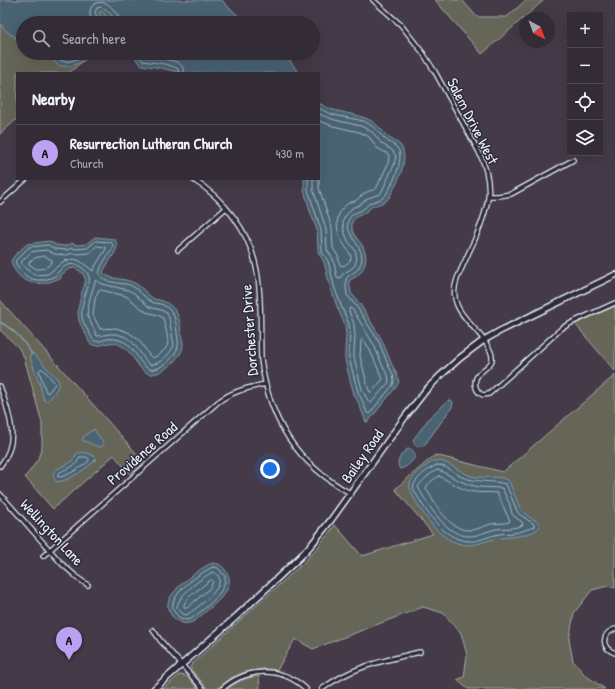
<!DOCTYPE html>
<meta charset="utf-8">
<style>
body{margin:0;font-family:"Patrick Hand",sans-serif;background:#3e3842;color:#f1f3f6}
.controls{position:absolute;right:12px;top:12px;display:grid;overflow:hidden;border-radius:0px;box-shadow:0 4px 16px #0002}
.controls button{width:36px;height:36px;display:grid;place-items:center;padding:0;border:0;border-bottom:1px solid #4e4851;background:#332c36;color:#f1f3f6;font:20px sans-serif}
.compass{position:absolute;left:519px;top:12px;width:36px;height:36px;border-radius:50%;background:#332c36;box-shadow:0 4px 16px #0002;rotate:139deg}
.you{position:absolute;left:270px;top:469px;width:14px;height:14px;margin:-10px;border:3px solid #fff;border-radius:50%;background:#1a73e8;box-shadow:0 0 0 6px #1a73e833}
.badge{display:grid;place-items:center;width:26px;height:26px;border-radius:50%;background:#bca0f2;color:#111;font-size:13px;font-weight:700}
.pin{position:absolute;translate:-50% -33px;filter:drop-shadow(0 1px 2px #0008)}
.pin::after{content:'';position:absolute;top:21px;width:14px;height:12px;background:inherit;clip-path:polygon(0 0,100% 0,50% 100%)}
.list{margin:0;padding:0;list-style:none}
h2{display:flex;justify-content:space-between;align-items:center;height:52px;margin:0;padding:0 16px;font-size:17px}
h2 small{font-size:13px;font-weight:400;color:#a9a7ad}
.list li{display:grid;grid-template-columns:26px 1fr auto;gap:12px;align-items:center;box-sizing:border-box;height:56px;padding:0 16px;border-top:1px solid #4e4851}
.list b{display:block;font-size:15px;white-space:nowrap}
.list p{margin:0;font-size:13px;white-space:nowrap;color:#a9a7ad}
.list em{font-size:13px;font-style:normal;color:#a9a7ad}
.icon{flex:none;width:22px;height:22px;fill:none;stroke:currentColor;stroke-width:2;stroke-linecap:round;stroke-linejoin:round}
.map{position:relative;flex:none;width:615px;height:689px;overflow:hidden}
.search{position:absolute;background:#332c36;box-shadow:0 4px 16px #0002;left:16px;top:16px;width:304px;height:44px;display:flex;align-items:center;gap:10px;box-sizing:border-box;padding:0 14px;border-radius:22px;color:#a9a7ad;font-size:15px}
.panel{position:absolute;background:#332c36;box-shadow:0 4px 16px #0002;left:16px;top:72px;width:304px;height:108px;border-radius:0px}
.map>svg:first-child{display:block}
</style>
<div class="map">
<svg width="615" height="689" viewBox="0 0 615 689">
<rect width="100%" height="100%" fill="#443a48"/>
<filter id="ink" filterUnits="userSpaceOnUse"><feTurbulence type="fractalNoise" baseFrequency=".025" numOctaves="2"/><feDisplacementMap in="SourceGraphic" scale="8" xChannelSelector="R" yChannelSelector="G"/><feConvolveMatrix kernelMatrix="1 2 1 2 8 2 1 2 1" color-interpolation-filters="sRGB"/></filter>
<g filter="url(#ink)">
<path fill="#656658" stroke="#a6aca8" d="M 0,0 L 152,0 L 126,23 L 23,23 L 23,53 L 92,53 L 69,73 L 17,73 L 17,119 L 0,134 Z
M 435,0 L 462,0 L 477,17 L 507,17 L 526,0 L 544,0 L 482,54 Z
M 0,300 L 145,463 L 131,475 L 114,455 L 53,509 L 25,477 L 32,468 L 38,459 L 42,447 L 42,423 L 24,357 L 18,347 L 0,330 Z
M 615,306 L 615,371 L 575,324 Z
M 615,375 L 615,588 L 608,586 L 592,590 L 574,613 L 569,640 L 573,661 L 585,675 L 605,689 L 468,689 L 457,680 L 464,677 L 467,655 L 461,633 L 443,613 L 423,607 L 313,649 L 295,639 L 277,670 L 263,669 L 245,672 L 231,678 L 217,689 L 208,689 L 193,672 L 190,667 L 193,663 L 301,565 L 318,547 L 335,525 L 362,556 L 433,534 L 395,489 L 435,455 L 503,472 Z
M 179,675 C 188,674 193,683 198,689 L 163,689 Z
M 259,676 L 260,689 L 227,689 C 236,682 247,677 259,676 Z"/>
<path fill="#4a6373" stroke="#899ca8" d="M 0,0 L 222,0 L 226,5 L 247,23 L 112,23 L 103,12 L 101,11 L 99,12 L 99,13 L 103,23 L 23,23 L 23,42 C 15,37 5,32 0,23 Z
M 46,53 L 95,53 C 87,60 67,71 57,64 C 53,61 50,56 46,53 Z
M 130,53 L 280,53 L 290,61 L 299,73 L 182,73 L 161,68 L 142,65 L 138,62 L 136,59 Z
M 319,103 C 333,113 350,112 365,118 C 377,123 379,127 386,135 C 390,140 397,141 401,146 C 410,158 396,189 387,200 C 383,204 379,203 374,206 C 370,207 368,211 364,213 C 358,217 357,215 352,222 C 352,224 352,226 352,228 C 353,235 358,239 362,245 C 368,255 367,267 357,276 C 354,278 351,279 349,281 L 351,293 L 360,304 L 382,340 L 392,365 L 396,372 L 399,382 L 396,387 L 368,422 L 366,422 L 359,404 L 354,394 L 350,380 L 345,359 L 345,351 L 346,335 L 345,325 L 338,309 L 331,290 L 324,262 L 319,254 L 318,250 L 317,230 L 310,211 L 304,190 L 304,179 L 319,179 Z
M 95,237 L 114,239 C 115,240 117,243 117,244 C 119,251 105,265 103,273 C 111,280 123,278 132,282 C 141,285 146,294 154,299 C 157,300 162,300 165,302 C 179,309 180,320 181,335 C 182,338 183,341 183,344 C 184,351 176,360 171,364 C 166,369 160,373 153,374 C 138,375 134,351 120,345 C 117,343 112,342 109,343 C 102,344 94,349 89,342 C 88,339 87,336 85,333 C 83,329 80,324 79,320 C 77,313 79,303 81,296 C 82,289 88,282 84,276 C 82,272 78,270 75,268 L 69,269 L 61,275 L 61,278 L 60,279 L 57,279 C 38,289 16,282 11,261 L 14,256 L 27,244 L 49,241 L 56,245 L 66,246 L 71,243 L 77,245 L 86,244 Z
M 32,354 L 34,354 L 59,381 C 59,388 52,397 46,402 L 44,400 L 40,385 L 30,357 L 30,355 Z
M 449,400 L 451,400 L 453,402 L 452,407 L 426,443 C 421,448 415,449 413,440 L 430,417 Z
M 94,429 L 95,431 L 104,444 L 101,447 C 95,447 90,442 84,441 L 83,440 L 83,437 Z
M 408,449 C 413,449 415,452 415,457 C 412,462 406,468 400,469 C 395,462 401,453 408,449 Z
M 77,453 C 84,452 92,453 96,459 C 90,467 66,482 57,482 C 45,469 66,467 72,461 C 75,459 75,456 77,453 Z
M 434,461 C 446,459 459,472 471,476 C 481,479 500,475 508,480 C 510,482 518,504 520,508 C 522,514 534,519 539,523 L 540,526 C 536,535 511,537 501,538 C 484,539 476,549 457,543 C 450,541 444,536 439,532 C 431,525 407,493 410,483 C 412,476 427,465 434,461 Z
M 212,563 C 218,563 222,565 225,570 C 237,584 221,599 210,608 C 205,612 200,617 194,621 C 183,629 166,616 168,603 C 171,589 200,568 212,563 Z"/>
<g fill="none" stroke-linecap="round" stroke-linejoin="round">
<path stroke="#a9b8c3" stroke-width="1" d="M 94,23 C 92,20 90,17 90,14 C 89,6 97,0 105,3 C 109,4 112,8 115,12 C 118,15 120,18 120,23
M 99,23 L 95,12 L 97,8 L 101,7 C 107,9 114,16 115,23
M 52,53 C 55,55 57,59 60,60 C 67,65 82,57 89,53
M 136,53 C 139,56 140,59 143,61 C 154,63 169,63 178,69 L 179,73
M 143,53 L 146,57 C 154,58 173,59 180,64 C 183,66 183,69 184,73
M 308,179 L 308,190 L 321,230 L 322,252 L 328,261 L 335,289 L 342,308 L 349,324 L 350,335 L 349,351 L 349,358 L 358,392 L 363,402 L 367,413 L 369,414 L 393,385 L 394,381 L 393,374 L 389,367 L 379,342 L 357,307 L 347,295 L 346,287 L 346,279 C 349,274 356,273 359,267 C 371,248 341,235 349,219 C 353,212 358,213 363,209 C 366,207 368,204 370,203 C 375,200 380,201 384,197 C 391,189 405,159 398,149 C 395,144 388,143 384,138 C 377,131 373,125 363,121 C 348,117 332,117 319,108
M 313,179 L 313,189 L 326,229 L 327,250 L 333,259 L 337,277 L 340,278 L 344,273 L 351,269 L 355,265 L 357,258 L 355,250 L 348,241 L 344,231 L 343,222 L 344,218 L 352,208 L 359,205 L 368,198 L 380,194 L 383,189 L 394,165 L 396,156 L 392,150 L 382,144 L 374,134 L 369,130 L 361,126 L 335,120 L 319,114
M 319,179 L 319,188 L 332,228 L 333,248 L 338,256 L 340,265 L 343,266 C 346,264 351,262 351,257 C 350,252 343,244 340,238 C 335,226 336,210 349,203 C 354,200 350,203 355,201 C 359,199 361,195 365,193 C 368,191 373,190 376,189 L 388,164 L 389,156 L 388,154 L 377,148 L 370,138 L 366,135 L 359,132 L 333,126 L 319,121
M 96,241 L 111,242 L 113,245 L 113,248 C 110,253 97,269 100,275 C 102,283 123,283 130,285 C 139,289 144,298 152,302 C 155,304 160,303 163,305 C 175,311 176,321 177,333 C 178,341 180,346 175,353 C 171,360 166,364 160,367 C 144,376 140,357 131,348 C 129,345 125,342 122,341 C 117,339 112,338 107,339 C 102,340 98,343 93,340 C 90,333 83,324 82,317 C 81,310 83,301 85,295 C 91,279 93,274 76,264 C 69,264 64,266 59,271 C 55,275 59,273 55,276 C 51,278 47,279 43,280 C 28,281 22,274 15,262 L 17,259 L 29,247 L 48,245 L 55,249 L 67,250 L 72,248 L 77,249 L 87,248 Z
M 97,246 L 105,247 L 106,249 L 97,263 L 93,271 L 92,270 L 80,261 L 74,259 L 64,261 L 48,274 L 35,275 L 26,269 L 21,263 L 22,261 L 31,252 L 36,251 L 47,250 L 54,254 L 66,255 L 73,253 L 77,254 L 89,253 Z
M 45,256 L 52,260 L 52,261 C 48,268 43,269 36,269 L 29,264 L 29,262 L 35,258 Z
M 96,280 L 102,284 L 111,286 L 128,290 L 134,293 L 149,307 L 161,310 L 167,313 L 169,318 L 174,345 C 170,354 161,364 150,365 C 138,354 135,336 115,334 C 109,333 102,336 97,336 L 87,315 L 90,298 Z
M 99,290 L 101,290 L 126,296 L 146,312 L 158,315 L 163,318 C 165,326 168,335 168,343 C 167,350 158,356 152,358 L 149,355 L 139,340 L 128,332 L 116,328 L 100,329 L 93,315 L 95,299 Z
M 350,308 L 353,310 L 374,345 L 384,369 L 388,375 L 389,382 L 371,403 L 369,402 L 362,390 L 354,357 L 354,351 L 355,336 L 354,324 L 349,311 Z
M 363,339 C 371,348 376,367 383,379 L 372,392 L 370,392 L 368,388 L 360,356 L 361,341 Z
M 41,369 L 43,369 L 55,383 L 54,385 L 48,393 L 46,392 L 39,371 Z
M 80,457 L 87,457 L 89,459 L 89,461 C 83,466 65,478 58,477 L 57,475 C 61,470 66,470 71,467 C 76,465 78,461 80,457 Z
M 437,465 C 446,465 454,473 462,477 C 477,483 491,480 506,484 L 517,511 L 519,514 L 534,524 L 534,527 C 528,529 520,532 514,533 C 508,534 501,533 495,535 C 486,537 478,542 468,541 C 443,540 423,508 413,488 C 414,479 429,468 437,465 Z
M 437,470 L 441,471 L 458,480 L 470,485 L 479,487 L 502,488 L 510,505 L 512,514 L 515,517 L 522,522 L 523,525 C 514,529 505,528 496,529 C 487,531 478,536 469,536 C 446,536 428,505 418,487 C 422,480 430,474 437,470 Z
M 439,476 C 451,482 461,490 474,492 C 482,493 490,492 497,493 L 504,508 L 507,515 L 510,520 L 509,522 C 504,524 497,523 491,524 C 484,526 477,530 469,530 C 450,531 434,503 426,488 C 428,483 434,479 439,476 Z
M 213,567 L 218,568 L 225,576 C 227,593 203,610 191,619 L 187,620 C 182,619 179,618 176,614 C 161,599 201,572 213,567 Z
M 213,572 C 235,581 197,608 188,614 L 186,615 L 183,614 L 177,608 C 177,596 202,577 213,572 Z
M 211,580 L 213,581 L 213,582 L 210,588 L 187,608 L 186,608 L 184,607 L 184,604 L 189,597 Z"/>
<path stroke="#899ca8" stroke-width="1.5" d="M 0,322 C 16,331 22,339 32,354"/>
<g stroke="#e8f1f8" stroke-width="6">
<path id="minor" d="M 373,0 L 401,25 L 423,53 L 435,72 L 479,152 C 495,186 489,206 475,239 C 469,252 463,265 457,279 C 445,312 478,324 490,350 C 497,365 485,366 478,375 C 473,381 475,392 483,395 L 489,394 L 562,328 L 573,322 L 615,303
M 192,179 C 225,199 250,232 257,271 C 262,298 260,330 261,359 C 269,420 296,463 350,493
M 489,196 L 498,196 L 511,194 L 573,160
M 0,202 L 26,179
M 178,250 L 226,208
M 0,386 C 9,414 21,440 0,466
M 0,494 L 62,564 L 79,579 L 88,585
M 43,556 L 218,402 C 232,391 248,388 265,384
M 615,629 C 601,634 601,648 615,653
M 153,630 L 160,640 L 203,689
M 222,689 C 247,667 281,666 306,689
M 322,689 C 353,666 383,661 420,652"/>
</g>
<g stroke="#e8f1f8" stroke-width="8">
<path id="secondary" d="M 154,689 L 237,616 L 300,557 L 312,544 L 331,520 L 405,417 L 426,390 L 440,376 L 460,358 L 484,340 L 500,331 L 615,275"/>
</g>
<use href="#minor" stroke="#2f2a3d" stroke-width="3.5"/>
<use href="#secondary" stroke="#2f2a3d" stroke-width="5"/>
</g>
</g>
<g text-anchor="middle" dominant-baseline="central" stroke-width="3" stroke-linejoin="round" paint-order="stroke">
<g font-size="15" fill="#e8f1f8" stroke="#2f2a3d">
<text transform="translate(473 121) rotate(63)">Salem Drive West</text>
<text transform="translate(249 330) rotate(-94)">Dorchester Drive</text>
<text transform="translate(142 453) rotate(-41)">Providence Road</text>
<text transform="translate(362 456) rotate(-55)">Bailey Road</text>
<text transform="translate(52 532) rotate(47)">Wellington Lane</text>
</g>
</g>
</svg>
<div class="controls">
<button>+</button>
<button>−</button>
<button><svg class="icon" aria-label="locate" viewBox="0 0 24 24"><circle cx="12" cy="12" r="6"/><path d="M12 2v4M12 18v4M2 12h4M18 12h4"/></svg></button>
<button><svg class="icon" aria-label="layers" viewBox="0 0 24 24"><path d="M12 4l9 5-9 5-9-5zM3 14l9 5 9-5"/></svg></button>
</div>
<svg class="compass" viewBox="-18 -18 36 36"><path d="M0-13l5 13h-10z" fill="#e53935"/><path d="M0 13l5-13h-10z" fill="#a9a7ad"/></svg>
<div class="you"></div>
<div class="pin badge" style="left:69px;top:660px">A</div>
<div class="search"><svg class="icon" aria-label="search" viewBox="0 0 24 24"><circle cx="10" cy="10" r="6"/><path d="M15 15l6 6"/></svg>Search here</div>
<section class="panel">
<h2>Nearby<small></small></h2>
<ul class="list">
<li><span class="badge">A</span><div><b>Resurrection Lutheran Church</b><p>Church</p></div><em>430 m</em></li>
</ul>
</section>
</div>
